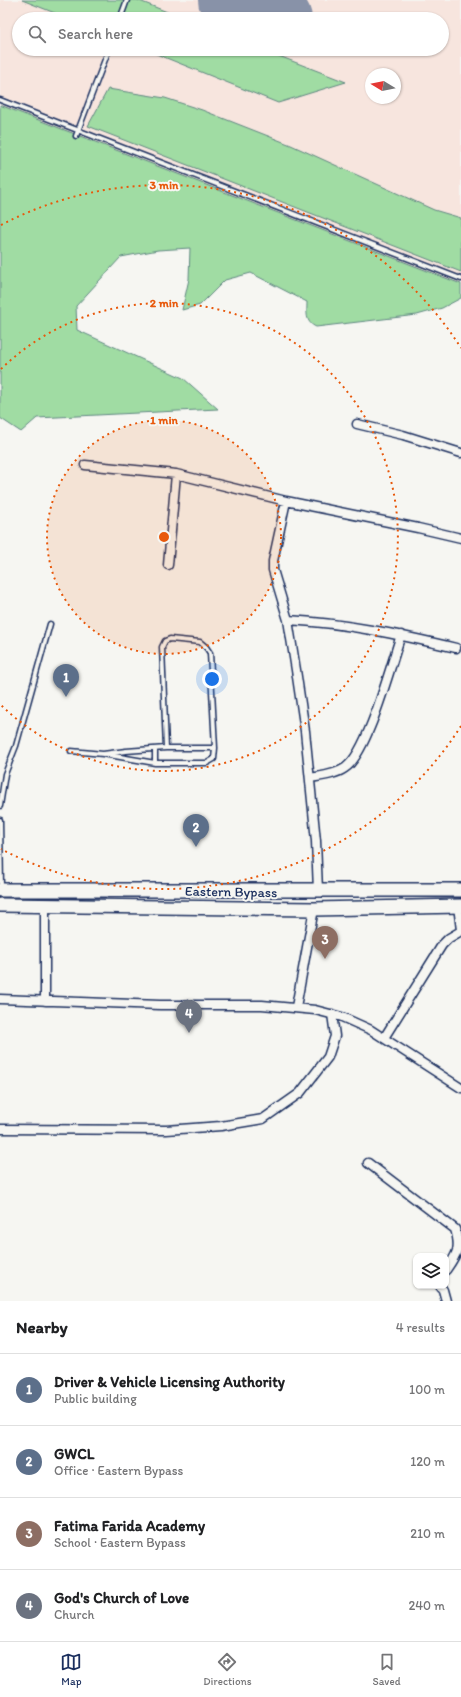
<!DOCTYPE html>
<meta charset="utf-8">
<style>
body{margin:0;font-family:Itim,sans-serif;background:#f2f2f2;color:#202124}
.controls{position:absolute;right:12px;bottom:12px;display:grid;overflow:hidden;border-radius:8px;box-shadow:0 1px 3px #0004}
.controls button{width:36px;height:36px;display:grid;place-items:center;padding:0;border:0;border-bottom:1px solid #e0e0e0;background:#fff;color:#202124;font:20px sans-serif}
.compass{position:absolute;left:365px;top:68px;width:36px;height:36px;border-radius:50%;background:#fff;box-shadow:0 1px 3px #0004;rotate:280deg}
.you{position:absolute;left:212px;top:679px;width:14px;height:14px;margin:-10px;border:3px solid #fff;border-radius:50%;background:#1a73e8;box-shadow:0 0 0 6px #1a73e833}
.badge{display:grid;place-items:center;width:26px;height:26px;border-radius:50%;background:#1b2f5e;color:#fff;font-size:13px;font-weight:700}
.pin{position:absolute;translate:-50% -33px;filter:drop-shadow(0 1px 2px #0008)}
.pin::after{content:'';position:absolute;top:21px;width:14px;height:12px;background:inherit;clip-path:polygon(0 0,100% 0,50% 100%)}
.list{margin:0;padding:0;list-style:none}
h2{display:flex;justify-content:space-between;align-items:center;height:52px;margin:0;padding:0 16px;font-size:17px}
h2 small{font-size:13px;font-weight:400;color:#757577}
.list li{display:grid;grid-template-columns:26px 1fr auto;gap:12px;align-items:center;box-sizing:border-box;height:72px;padding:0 16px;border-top:1px solid #e0e0e0}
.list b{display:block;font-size:15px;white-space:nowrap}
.list p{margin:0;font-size:13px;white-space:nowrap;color:#757577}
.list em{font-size:13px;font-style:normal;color:#757577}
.icon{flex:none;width:22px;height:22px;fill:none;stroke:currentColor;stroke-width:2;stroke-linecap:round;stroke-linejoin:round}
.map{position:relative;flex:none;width:461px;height:1301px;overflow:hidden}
.search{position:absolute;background:#fff;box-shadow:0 1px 3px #0004;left:12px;right:12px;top:12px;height:44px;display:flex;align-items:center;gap:10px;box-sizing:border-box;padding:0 14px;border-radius:22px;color:#757577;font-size:15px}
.sheet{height:340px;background:#fff}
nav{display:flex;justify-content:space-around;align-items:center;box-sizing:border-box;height:56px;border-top:1px solid #e0e0e0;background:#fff;font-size:11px;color:#757577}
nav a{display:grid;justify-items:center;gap:2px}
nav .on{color:#1b2f5e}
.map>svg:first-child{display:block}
</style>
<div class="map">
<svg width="461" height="1301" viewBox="0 0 461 1301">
<rect width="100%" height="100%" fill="#f6f6f2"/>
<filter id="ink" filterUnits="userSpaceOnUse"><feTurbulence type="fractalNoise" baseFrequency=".025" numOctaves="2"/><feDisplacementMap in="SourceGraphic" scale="8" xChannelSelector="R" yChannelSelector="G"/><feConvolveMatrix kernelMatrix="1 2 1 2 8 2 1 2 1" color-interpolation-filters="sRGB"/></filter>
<g filter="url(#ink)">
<path fill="#f7e5de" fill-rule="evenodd" d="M 0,0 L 461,0 L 461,284 L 0,105 ZM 19,19 L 442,19 L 442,49 L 19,49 ZM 371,74 L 395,74 L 395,98 L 371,98 Z"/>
<path fill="#a0dca3" stroke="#5e8680" d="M 22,0 L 137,0 L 185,19 L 70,19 Z
M 144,49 L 261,49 L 346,82 L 278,103 Z
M 108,89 L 165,98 L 202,110 L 291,145 L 434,210 L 461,218 L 461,272 L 88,126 Z
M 0,105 L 461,284 L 461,298 L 442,308 L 417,315 L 316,327 C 305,322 307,313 307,302 L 251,273 L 225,280 L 200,305 L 182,310 L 189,279 L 190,248 L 158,250 L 121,257 L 76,306 L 77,330 L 183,378 L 218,409 L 37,418 L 21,432 L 0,418 Z"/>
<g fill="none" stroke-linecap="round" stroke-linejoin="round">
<path stroke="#8892a8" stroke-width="66" d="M 231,0 L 279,19"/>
<g stroke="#1b2f5e" stroke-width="7">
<path id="service" d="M 120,19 L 127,0
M 0,100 L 461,279
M 76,136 L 109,49
M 155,749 L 155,763
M 71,751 L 103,754 L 126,751 L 166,748 L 215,748
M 103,754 L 155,763 L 207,763 L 214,759 L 215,748 L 210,653 L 206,647 L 200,642 L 170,639 L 165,641 L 162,647 L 166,748
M 0,806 L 5,774 L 16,746 L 50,624
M 0,820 L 1,887"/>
</g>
<g stroke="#1b2f5e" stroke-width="11">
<path id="minor" d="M 357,424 L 403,435 L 461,453
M 85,465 L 176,474 L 286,501 L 418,528 L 461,538
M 286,501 L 273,561 L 273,570 L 288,620 L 296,670 L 305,731 L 316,841 L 318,891
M 168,565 L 176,474
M 288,620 C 345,623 401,635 456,648
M 310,778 C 321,776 335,775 345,768 C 368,753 391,664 401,635
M 45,905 L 45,1001
M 458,906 L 461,930
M 0,999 L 160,1005 L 262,1005 L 315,1010 L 342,1017 L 371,1030 L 461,1088
M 296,1007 L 314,909
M 384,1038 L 442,945 L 449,938 L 461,931
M 0,1129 L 166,1130 L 221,1126 L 263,1119 L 300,1093 L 328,1057 L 335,1036 L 332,1014
M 368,1163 L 455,1229 C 461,1249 457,1254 446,1270
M 440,1286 L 443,1290 L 446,1301"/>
</g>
<g stroke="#1b2f5e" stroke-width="16">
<path id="trunk" d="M 0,890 L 461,890
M 0,905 L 314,909 L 461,906"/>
</g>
<use href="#service" stroke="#f6f6f2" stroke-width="4"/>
<use href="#minor" stroke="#f6f6f2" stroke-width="8"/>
<use href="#trunk" stroke="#f6f6f2" stroke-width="13"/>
</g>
</g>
<circle cx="164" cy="537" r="117" fill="#e8590c" fill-opacity=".12"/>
<g fill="none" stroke="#e8590c" stroke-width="2" stroke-dasharray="2 4">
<circle cx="164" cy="537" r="117"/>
<path d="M1 369A234 234 0 1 1 1 705"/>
<path d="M461 726A352 352 0 0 1 1 849M1 225A352 352 0 0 1 461 348"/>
</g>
<g text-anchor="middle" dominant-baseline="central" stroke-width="4" stroke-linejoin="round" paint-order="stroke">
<g font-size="14" fill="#1b2f5e" stroke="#f6f6f2">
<text transform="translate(231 892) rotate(1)">Eastern Bypass</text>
</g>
</g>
<circle cx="164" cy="537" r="6" fill="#e8590c" stroke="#f6f6f2" stroke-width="2"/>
<g font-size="12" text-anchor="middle" font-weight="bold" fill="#e8590c" stroke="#f6f6f2" stroke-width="4" stroke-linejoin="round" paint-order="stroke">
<text x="164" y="189">3 min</text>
<text x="164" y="307">2 min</text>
<text x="164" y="424">1 min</text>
</g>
</svg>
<div class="controls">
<button><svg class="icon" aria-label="layers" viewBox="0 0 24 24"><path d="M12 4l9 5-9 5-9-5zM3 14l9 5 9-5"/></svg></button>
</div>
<svg class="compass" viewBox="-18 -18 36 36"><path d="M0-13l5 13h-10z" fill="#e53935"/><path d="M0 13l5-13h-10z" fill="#757577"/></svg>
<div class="you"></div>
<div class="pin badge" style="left:66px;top:697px;background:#5c6f8a">1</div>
<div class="pin badge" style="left:196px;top:847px;background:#5c6f8a">2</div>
<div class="pin badge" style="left:325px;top:959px;background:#8d6e63">3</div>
<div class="pin badge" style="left:189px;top:1033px;background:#6b7280">4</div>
<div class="search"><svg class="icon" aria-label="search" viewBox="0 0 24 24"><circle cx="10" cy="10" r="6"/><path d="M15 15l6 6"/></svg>Search here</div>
</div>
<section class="sheet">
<h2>Nearby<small>4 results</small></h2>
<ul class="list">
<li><span class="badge" style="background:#5c6f8a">1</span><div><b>Driver &amp; Vehicle Licensing Authority</b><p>Public building</p></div><em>100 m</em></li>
<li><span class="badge" style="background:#5c6f8a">2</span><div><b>GWCL</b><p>Office · Eastern Bypass</p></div><em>120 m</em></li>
<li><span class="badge" style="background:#8d6e63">3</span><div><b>Fatima Farida Academy</b><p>School · Eastern Bypass</p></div><em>210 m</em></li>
<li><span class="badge" style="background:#6b7280">4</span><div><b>God's Church of Love</b><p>Church</p></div><em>240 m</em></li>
</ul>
</section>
<nav>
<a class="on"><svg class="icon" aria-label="map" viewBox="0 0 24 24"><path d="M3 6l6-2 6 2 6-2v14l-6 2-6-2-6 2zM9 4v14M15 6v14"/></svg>Map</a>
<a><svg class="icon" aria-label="directions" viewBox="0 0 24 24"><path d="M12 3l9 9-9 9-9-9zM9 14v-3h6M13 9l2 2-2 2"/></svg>Directions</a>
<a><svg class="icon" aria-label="saved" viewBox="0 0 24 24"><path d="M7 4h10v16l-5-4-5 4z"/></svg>Saved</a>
</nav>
